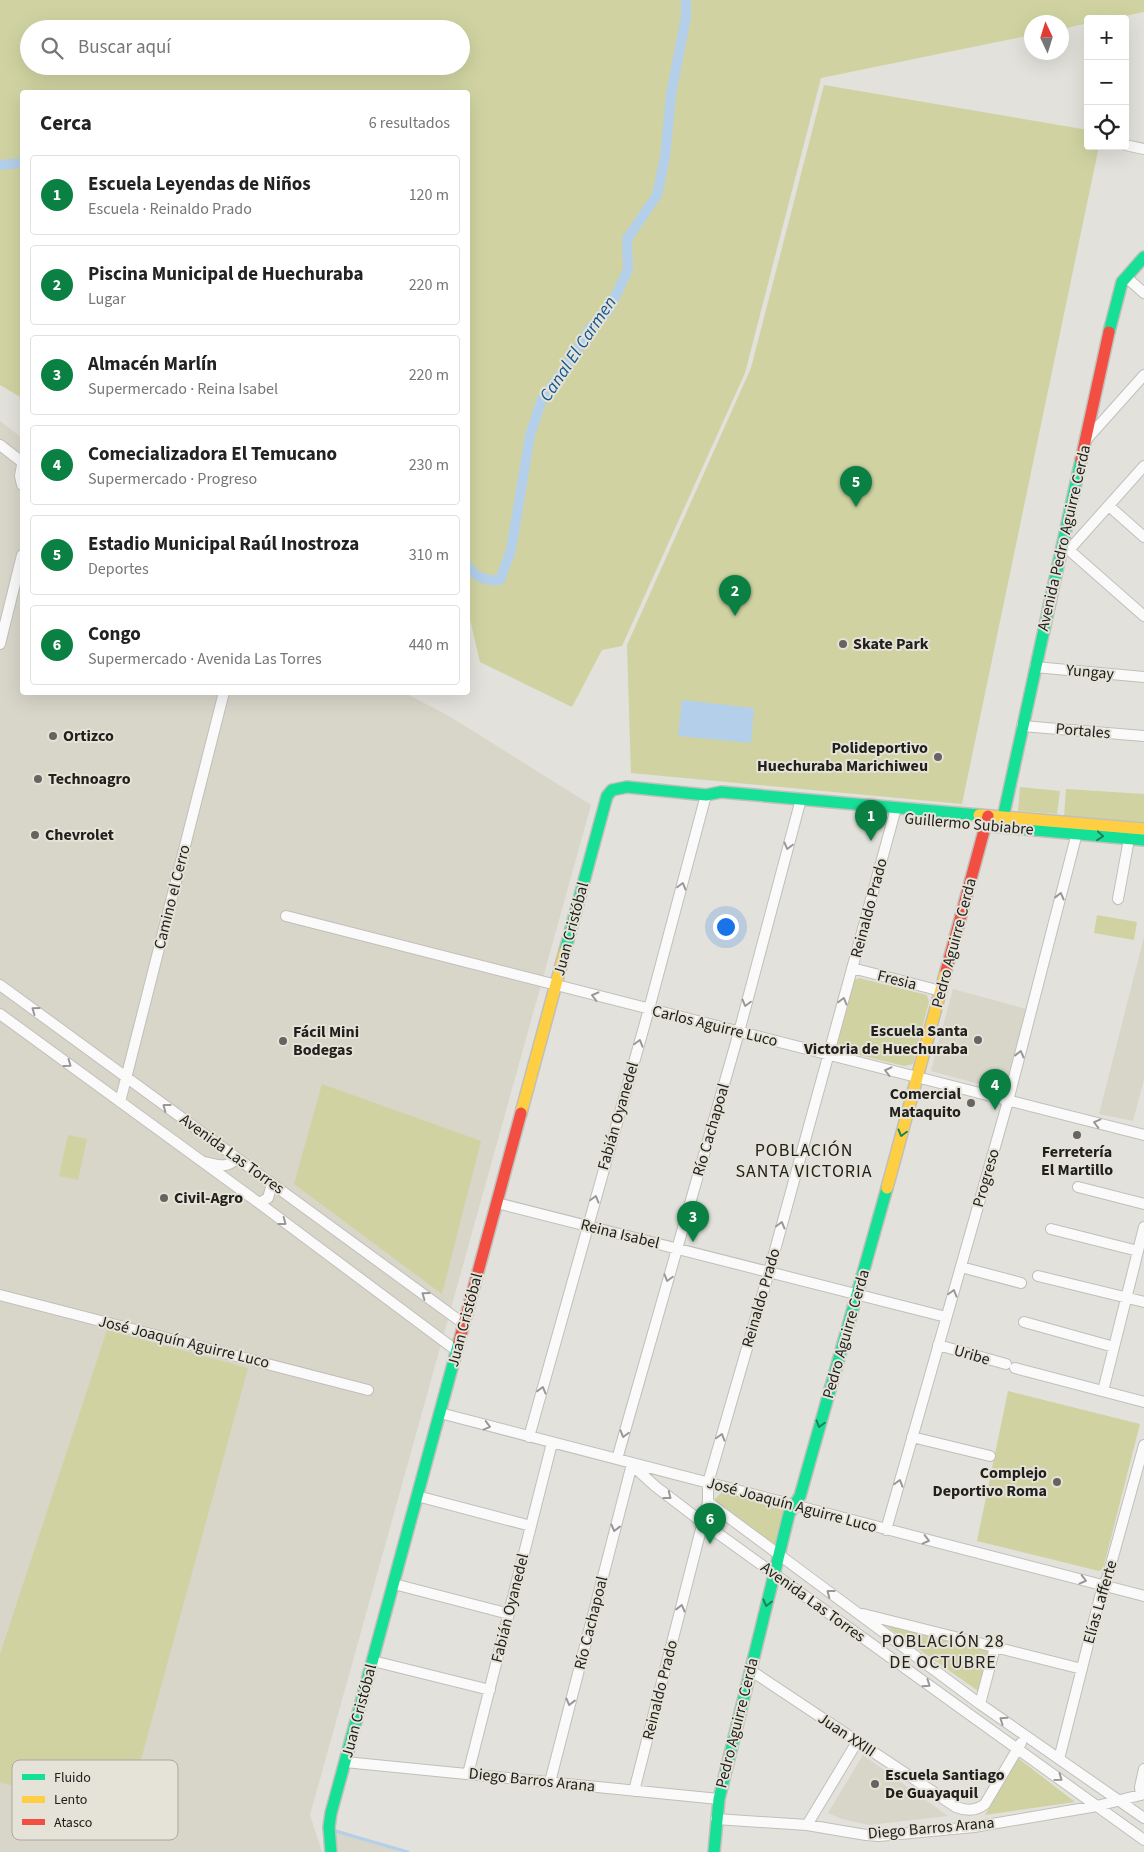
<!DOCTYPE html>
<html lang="es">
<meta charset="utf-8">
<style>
body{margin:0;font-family:"Source Sans 3",sans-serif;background:#f2f2f2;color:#222}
.controls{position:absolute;right:15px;top:15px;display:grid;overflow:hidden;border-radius:5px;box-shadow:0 5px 20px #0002}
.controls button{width:45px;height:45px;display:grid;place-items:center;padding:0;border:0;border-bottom:1px solid #e0e0e0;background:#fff;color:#222;font:25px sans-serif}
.compass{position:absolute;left:1024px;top:15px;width:45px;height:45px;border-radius:50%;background:#fff;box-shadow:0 5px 20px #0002;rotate:356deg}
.you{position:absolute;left:725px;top:926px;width:18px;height:18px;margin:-12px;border:4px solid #fff;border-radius:50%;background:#1a73e8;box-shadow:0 0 0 8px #1a73e833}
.badge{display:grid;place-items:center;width:32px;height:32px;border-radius:50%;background:#0b8043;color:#fff;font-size:16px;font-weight:700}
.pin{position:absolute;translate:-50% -41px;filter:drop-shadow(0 1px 2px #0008)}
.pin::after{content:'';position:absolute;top:26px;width:18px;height:15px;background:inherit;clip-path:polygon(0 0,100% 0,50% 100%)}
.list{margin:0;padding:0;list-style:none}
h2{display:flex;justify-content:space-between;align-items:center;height:65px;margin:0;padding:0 20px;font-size:21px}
h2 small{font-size:16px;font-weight:400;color:#767676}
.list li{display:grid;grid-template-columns:32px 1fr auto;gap:15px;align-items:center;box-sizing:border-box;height:80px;margin:0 10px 10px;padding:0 10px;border:1px solid #e0e0e0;border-radius:5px}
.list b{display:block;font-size:19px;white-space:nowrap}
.list p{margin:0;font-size:16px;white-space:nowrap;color:#767676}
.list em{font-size:16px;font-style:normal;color:#767676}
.icon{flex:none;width:28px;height:28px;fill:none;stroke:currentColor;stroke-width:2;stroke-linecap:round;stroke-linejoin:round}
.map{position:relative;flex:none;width:1144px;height:1852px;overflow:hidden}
.search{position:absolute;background:#fff;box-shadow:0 5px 20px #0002;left:20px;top:20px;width:450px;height:55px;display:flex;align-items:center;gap:12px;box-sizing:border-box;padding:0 18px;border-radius:28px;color:#767676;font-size:19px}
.panel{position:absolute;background:#fff;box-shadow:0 5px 20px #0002;left:20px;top:90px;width:450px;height:605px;border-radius:5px}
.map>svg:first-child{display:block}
</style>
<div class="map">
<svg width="1144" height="1852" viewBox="0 0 1144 1852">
<rect width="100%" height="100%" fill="#e2e1db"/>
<path fill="#d8d5c9" d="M 0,421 L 22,438 L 22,692 L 405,693 L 449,716 L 591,805 L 310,1815 L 322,1852 L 0,1852 Z
M 1144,937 L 1144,1079 L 1133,1121 L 1099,1114 Z
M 953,989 L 1026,1009 L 1004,1091 L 931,1071 Z
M 863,1755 L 948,1816 L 869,1825 L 842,1819 L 828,1813 Z
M 336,1829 L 407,1852 L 337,1852 Z"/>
<path fill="#d0d3a1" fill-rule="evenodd" d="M 0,0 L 1144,0 L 1144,12 L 1111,19 L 1088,19 L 1088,23 L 1062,29 L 1062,22 L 1032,22 L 1031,35 L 821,78 L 745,373 L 622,646 L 602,650 L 572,707 L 480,662 L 468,611 L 468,92 L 22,92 L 22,398 L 0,385 ZM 29,29 L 461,29 L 461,66 L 29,66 Z
M 824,85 L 1088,130 L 1088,146 L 1099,146 L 962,804 L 631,773 L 627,645 L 751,368 Z
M 1020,787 L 1060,791 L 1057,814 L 1018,811 Z
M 1066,789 L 1144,794 L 1144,822 L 1064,817 Z
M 1097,915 L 1137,922 L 1134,940 L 1094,933 Z
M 859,978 L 927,995 L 929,1002 L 913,1064 L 904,1066 L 839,1050 L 836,1044 L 853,981 Z
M 322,1084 L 481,1141 L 442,1294 L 294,1184 Z
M 68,1135 L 87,1139 L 78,1180 L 59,1176 Z
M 107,1330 L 248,1368 L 125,1818 L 0,1782 L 0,1654 Z
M 1008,1391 L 1140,1424 L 1103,1569 L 1099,1571 L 977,1541 Z
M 723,1491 L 785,1511 L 775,1545 L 714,1500 Z
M 880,1622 L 988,1649 L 981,1693 Z
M 1018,1758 L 1075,1802 L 985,1815 Z"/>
<path fill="#b4cfea" d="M 682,700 L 754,708 L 751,743 L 678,736 Z"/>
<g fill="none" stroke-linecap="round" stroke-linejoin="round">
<path stroke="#b4cfea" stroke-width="3" d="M 335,1831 L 408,1852"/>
<path stroke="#b4cfea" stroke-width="10" d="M 0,165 L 22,163
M 468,566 C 475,578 487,581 500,580 L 511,550 L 530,435 L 542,399 L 569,363 L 590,328 L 609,310 L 628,269 L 627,239 L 657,195 L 665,157 L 671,94 L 686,17 L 686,0"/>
<g stroke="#c0bfba" stroke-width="12">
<path id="street" d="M 1125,145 L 1144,149
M 1126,277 L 1144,293
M 1086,440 L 1144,375
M 0,445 L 22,462
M 22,465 L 20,476 L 22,485
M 1109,506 L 1144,537
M 1064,549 L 1069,550 L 1144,616
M 1069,550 L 1144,466
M 0,644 L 22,555
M 1035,667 L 1144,677
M 1022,726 L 1144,736
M 1118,899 L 1129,839
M 286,916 L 1144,1135
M 852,968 L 941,991
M 0,985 L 464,1324
M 0,1014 L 259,1203 L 457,1351
M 120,1102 L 224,692
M 205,1162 C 218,1165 226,1169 236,1159
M 1078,1187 L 1144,1204
M 259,1203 L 268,1198 L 272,1184
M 497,1203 L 946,1317
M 1051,1229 L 1138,1251
M 961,1267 L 1021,1283
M 1038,1276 L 1144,1302
M 0,1295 L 368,1390
M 1024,1322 L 1114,1347
M 938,1345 L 1006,1364
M 1015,1368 L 1144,1402
M 1103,1391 L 1144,1227
M 440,1413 L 1144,1596
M 529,1437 L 649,1009 L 706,795
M 912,1437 L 990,1456
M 617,1459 L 739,1032 L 801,799
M 632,1465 L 655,1486 L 702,1522 L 1144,1840
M 417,1496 L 531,1526
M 708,1502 L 980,1704 L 1144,1818
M 886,1530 L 1008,1101 L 1078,829
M 394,1584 L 509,1614
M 863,1614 L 1082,1669
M 373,1661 L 490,1690
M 750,1670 L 956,1807 C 966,1811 976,1811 985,1804 L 1021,1743
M 980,1704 L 995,1647
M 1059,1759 L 1101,1593 L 1108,1575 L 1144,1445
M 345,1762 L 719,1799
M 468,1774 L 552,1443
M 550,1782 L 632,1464
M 634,1791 L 708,1502 L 708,1483 L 769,1272 L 896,808
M 1141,1795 L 1140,1787 L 1144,1769
M 716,1819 L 807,1825 L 866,1835 L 879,1836 L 974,1827 L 1097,1806 L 1144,1794
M 807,1825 L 857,1742"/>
</g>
<g stroke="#c0bfba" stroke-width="14">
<path id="fast" d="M 1109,332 L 1122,282 L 1144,257
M 992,826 L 1144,840
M 1001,827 L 1081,460
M 565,951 L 607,796 L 612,790 L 627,787 L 706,795 L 721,792 L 979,815
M 331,1852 L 329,1827 L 331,1813 L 459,1342
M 714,1852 L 719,1799 L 789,1514 L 800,1496 L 887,1188"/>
</g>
<g stroke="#c0bfba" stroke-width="14">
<path id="slow" d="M 979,815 L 1144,829
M 521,1113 L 565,951
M 887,1188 L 946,971"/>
</g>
<g stroke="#c0bfba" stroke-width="14">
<path id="jam" d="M 1081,460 L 1109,332
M 946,971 L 988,816
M 459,1342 L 521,1113"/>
</g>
<use href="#street" stroke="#fbfafa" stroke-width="10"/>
<use href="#fast" stroke="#16e098" stroke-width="11"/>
<use href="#slow" stroke="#ffcf43" stroke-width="11"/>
<use href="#jam" stroke="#f24e42" stroke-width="11"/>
</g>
<defs><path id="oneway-chevron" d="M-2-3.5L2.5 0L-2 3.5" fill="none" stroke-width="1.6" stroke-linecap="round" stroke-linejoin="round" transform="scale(1.25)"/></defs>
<g stroke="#1c805a">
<use href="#oneway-chevron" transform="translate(1100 836) rotate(5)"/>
<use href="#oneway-chevron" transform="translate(902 1133) rotate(105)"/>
<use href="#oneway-chevron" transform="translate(820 1424) rotate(106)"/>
<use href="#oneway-chevron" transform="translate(767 1603) rotate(104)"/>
</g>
<g stroke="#999897">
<use href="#oneway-chevron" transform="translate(788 846) rotate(105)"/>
<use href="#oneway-chevron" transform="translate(682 886) rotate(-75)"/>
<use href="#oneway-chevron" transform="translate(1060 896) rotate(-76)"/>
<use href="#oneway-chevron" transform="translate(595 996) rotate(-166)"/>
<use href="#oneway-chevron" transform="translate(843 1001) rotate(-75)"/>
<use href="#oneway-chevron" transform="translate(746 1003) rotate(105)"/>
<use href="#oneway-chevron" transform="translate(35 1010) rotate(-144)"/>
<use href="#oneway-chevron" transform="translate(639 1043) rotate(-74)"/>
<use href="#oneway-chevron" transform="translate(1020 1054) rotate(-76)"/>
<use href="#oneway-chevron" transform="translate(68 1064) rotate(36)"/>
<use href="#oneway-chevron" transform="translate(888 1071) rotate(-166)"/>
<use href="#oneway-chevron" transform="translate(166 1107) rotate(-143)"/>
<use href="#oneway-chevron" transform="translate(1097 1123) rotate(-166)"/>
<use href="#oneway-chevron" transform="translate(595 1199) rotate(-74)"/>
<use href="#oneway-chevron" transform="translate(283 1222) rotate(37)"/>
<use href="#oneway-chevron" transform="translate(781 1225) rotate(-75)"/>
<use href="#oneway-chevron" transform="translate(668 1278) rotate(106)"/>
<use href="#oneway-chevron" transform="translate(953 1293) rotate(-74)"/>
<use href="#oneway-chevron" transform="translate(425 1295) rotate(-144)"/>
<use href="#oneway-chevron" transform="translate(542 1390) rotate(-75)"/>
<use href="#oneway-chevron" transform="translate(487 1426) rotate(15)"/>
<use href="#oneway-chevron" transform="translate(624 1434) rotate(106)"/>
<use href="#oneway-chevron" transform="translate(721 1437) rotate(-74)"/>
<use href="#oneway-chevron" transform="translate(899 1483) rotate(-74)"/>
<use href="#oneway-chevron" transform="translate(668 1496) rotate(38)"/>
<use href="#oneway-chevron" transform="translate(615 1528) rotate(104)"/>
<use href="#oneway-chevron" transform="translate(926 1540) rotate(14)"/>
<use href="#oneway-chevron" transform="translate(1083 1580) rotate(14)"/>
<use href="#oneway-chevron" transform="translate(830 1593) rotate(-143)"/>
<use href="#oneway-chevron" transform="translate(681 1608) rotate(-76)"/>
<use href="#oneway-chevron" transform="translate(927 1684) rotate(35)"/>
<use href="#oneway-chevron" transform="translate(570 1702) rotate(104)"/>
<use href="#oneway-chevron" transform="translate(1003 1720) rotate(-145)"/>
<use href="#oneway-chevron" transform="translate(1059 1778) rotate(36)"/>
</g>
<g fill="#656460" stroke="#e5e2d8" stroke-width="2">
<circle cx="843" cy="644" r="5"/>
<circle cx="53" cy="736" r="5"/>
<circle cx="938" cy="757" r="5"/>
<circle cx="38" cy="779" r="5"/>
<circle cx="35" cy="835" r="5"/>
<circle cx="978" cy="1040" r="5"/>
<circle cx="283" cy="1041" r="5"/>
<circle cx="971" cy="1103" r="5"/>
<circle cx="1077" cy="1135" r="5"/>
<circle cx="164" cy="1198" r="5"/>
<circle cx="1057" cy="1482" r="5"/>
<circle cx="875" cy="1784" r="5"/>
</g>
<g text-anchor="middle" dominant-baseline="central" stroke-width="4" stroke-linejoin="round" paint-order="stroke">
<g font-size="16" fill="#21201d" stroke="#e5e2d8">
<text transform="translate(1064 538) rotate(-77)">Avenida Pedro Aguirre Cerda</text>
<text transform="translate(1090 672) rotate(5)">Yungay</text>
<text transform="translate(1083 731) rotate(5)">Portales</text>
<text transform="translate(969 824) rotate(5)">Guillermo Subiabre</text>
<text transform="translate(172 897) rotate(-76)">Camino el Cerro</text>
<text transform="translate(869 908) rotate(-75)">Reinaldo Prado</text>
<text transform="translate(571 929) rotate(-75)">Juan Cristóbal</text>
<text transform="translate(954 943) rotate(-75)">Pedro Aguirre Cerda</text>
<text transform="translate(897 980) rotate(14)">Fresia</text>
<text transform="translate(715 1026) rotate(14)">Carlos Aguirre Luco</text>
<text transform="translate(618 1116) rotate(-74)">Fabián Oyanedel</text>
<text transform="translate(711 1130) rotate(-74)">Río Cachapoal</text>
<text transform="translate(232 1154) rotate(36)">Avenida Las Torres</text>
<text transform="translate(986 1178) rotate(-74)">Progreso</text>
<text transform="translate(620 1234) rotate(14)">Reina Isabel</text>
<text transform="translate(761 1298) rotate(-74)">Reinaldo Prado</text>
<text transform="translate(465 1320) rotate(-75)">Juan Cristóbal</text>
<text transform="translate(846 1334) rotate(-74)">Pedro Aguirre Cerda</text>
<text transform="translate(184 1342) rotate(14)">José Joaquín Aguirre Luco</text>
<text transform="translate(972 1355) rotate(16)">Uribe</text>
<text transform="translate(792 1505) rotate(15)">José Joaquín Aguirre Luco</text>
<text transform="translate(813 1602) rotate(36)">Avenida Las Torres</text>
<text transform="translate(1100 1602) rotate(-74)">Elías Lafferte</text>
<text transform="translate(510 1608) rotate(-76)">Fabián Oyanedel</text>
<text transform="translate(591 1623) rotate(-76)">Río Cachapoal</text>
<text transform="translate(660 1690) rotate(-76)">Reinaldo Prado</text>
<text transform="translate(359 1711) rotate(-75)">Juan Cristóbal</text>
<text transform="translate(737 1723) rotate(-76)">Pedro Aguirre Cerda</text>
<text transform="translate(847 1735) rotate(34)">Juan XXIII</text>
<text transform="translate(532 1780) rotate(6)">Diego Barros Arana</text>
<text transform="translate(931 1828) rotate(-5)">Diego Barros Arana</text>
</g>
<g font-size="16" font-weight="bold" fill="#21201d" stroke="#e5e2d8" text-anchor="start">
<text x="853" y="644">Skate Park</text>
<text x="63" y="736">Ortizco</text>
<text x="928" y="748" text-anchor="end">Polideportivo<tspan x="928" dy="18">Huechuraba Marichiweu</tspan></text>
<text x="48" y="779">Technoagro</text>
<text x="45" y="835">Chevrolet</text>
<text x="968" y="1031" text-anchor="end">Escuela Santa<tspan x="968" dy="18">Victoria de Huechuraba</tspan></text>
<text x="293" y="1032">Fácil Mini<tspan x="293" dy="18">Bodegas</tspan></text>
<text x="961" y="1094" text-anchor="end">Comercial<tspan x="961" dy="18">Mataquito</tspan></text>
<text x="1077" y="1152" text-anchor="middle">Ferretería<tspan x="1077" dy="18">El Martillo</tspan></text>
<text x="174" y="1198">Civil-Agro</text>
<text x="1047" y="1473" text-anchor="end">Complejo<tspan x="1047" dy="18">Deportivo Roma</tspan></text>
<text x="885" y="1775">Escuela Santiago<tspan x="885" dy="18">De Guayaquil</tspan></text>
</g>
<g font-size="18" font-style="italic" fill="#0f5796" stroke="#e5e2d8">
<text transform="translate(578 349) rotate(-56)">Canal El Carmen</text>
</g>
<g font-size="18" letter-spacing="1" fill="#21201d" stroke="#e5e2d8">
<text x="804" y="1150">POBLACIÓN<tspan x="804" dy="21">SANTA VICTORIA</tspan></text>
<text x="943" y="1641">POBLACIÓN 28<tspan x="943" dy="21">DE OCTUBRE</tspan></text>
</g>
</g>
<rect x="12" y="1760" width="166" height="80" rx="8" fill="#e5e2d8" stroke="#aaa8a0" stroke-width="1"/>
<rect x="22" y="1774" width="23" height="6" fill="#16e098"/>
<rect x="22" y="1796" width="23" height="7" fill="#ffcf43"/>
<rect x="22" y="1819" width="23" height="6" fill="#f24e42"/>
<g font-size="14" fill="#21201d">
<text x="54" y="1782">Fluido</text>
<text x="54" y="1804">Lento</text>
<text x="54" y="1827">Atasco</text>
</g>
</svg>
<div class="controls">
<button>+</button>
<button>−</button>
<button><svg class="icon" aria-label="locate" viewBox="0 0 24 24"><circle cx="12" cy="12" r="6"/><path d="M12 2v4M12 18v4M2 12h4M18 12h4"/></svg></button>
</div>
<svg class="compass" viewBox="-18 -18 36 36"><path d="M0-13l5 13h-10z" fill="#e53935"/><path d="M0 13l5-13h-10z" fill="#767676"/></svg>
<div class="you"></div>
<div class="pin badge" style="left:871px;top:841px">1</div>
<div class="pin badge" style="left:735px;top:616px">2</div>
<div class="pin badge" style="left:693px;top:1242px">3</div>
<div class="pin badge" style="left:995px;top:1110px">4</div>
<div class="pin badge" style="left:856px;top:507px">5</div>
<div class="pin badge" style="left:710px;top:1544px">6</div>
<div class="search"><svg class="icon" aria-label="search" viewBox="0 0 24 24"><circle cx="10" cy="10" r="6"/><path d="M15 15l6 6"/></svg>Buscar aquí</div>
<section class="panel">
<h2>Cerca<small>6 resultados</small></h2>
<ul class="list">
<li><span class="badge">1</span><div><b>Escuela Leyendas de Niños</b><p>Escuela · Reinaldo Prado</p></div><em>120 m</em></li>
<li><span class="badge">2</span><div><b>Piscina Municipal de Huechuraba</b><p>Lugar</p></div><em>220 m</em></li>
<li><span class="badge">3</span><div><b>Almacén Marlín</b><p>Supermercado · Reina Isabel</p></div><em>220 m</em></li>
<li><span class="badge">4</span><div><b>Comecializadora El Temucano</b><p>Supermercado · Progreso</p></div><em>230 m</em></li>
<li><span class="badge">5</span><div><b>Estadio Municipal Raúl Inostroza</b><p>Deportes</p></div><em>310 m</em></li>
<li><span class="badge">6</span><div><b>Congo</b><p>Supermercado · Avenida Las Torres</p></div><em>440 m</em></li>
</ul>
</section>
</div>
